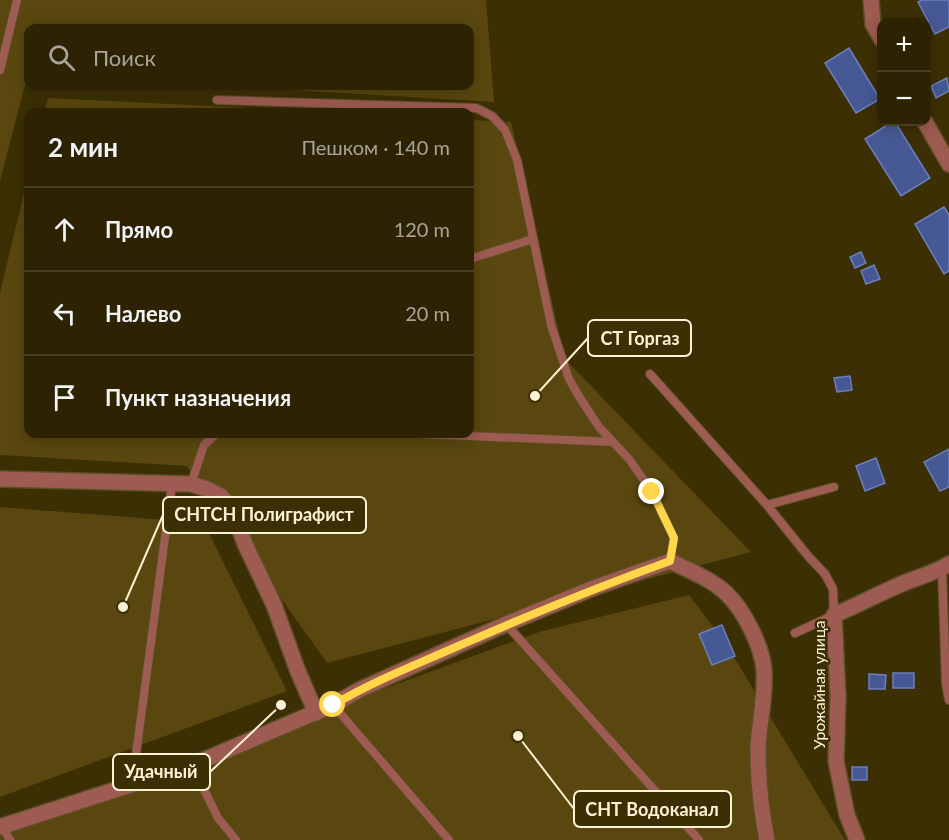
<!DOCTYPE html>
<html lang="ru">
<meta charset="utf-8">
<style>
body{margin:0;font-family:Lato,sans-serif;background:#392f12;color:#f1f3f6}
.controls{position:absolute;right:18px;top:18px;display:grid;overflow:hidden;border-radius:12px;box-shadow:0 3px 15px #0003}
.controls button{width:54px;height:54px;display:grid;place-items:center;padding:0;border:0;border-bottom:2px solid #484025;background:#2d2303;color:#f1f3f6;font:30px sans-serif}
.stop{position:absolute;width:18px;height:18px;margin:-14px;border:4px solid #ffd54a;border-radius:50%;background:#fff}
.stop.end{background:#ffd54a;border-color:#fff;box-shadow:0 2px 6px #0008}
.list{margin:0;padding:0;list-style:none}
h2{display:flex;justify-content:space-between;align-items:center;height:78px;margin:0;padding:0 24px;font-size:26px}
h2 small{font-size:20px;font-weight:400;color:#a7a49a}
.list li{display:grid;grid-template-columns:39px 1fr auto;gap:18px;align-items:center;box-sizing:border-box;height:84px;padding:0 24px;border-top:2px solid #484025}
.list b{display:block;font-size:22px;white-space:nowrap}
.list em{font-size:20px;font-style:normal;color:#a7a49a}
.icon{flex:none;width:33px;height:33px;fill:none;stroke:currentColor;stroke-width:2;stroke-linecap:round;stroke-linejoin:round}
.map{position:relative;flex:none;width:949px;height:840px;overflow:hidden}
.search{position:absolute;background:#2d2303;box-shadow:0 3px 15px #0003;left:24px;top:24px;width:450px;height:66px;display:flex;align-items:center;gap:15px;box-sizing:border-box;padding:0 21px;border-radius:12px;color:#a7a49a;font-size:22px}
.panel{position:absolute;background:#2d2303;box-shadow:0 3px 15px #0003;left:24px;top:108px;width:450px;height:330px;border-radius:12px}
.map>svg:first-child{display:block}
</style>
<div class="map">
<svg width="949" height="840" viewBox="0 0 949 840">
<rect width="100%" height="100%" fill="#3c2f04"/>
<path fill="#59470f" d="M 0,0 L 486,0 L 494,102 L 225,86 L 470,86 L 470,28 L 28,28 L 28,73 L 0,181 Z
M 48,98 L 331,112 L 44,112 Z
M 470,120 L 511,122 L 565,359 L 751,552 L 327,663 L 187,466 L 0,455 L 0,293 L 28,176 L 28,434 L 470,434 Z
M 0,507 L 204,523 L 287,691 L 0,797 Z
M 689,595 L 726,644 L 845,840 L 0,840 L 0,829 L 539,632 Z"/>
<path fill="#475995" stroke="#6b7fbe" stroke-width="1.5" d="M 922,0 L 949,0 L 949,27 L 935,34 L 918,2 Z
M 849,48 L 880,99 L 856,113 L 825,63 Z
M 947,78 L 949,91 L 936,98 L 931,86 Z
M 892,122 L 895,122 L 930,178 L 901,196 L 865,139 Z
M 944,207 L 949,215 L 949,271 L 944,274 L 915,224 Z
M 861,252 L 866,263 L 855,268 L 850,257 Z
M 874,265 L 880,279 L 866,284 L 861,271 Z
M 850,376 L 852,390 L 837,392 L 834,378 Z
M 949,449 L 949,487 L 940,491 L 924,462 Z
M 876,458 L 885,483 L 865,491 L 856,466 Z
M 722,625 L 735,656 L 712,665 L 699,634 Z
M 893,673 L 914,673 L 914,688 L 893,688 Z
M 869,674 L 886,675 L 885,689 L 869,689 Z
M 852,767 L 867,767 L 867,780 L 852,780 Z"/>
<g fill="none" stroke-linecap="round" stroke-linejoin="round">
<g stroke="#5b4e25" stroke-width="10">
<path id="lane" d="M 0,70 L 17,0
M 217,100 L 476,108 L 492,116 L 505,130 L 517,160 L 551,325 L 569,379 L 580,398 L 599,427 L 629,459 L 652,492 L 674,538 L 670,561
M 470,259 L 533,239
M 650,374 L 767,505
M 422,434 L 613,442
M 191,484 L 204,445 L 216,434
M 942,569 L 946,684 L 949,700
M 506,624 L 699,840
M 795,633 L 834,615 L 833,589 L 825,574 L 808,556 L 767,505 L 834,487
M 333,705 L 449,840
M 192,765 L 218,818 L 236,840
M 132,784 L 172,485
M 2,826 L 10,840"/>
</g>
<g stroke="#5b4e25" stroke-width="18">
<path id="street" d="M 871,0 L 873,24 L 882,40
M 925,122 L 949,164
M 0,479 L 191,484 L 207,489 L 221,496 L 232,509 L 245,544 L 274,605 L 297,669 L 316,713
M 0,827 L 192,765 L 333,705 L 359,690 L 506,624 L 596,587 L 670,561 C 688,570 711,579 726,593 C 744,610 762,646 764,670 C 766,696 759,723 758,748 C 758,780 761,810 767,840
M 857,840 L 847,815 L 836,761 L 838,697 L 834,615 C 856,606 876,595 897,586 C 914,578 933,574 949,564"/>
</g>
<use href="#lane" stroke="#9d5b51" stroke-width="8"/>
<use href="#street" stroke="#9d5b51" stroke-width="15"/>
</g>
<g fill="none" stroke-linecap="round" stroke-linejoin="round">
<path stroke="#ffd54a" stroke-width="8" d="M 333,705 C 370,683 410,667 449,650 C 522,618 595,588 670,561 L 674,538 L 652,492"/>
</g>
<g text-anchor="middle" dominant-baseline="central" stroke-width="5" stroke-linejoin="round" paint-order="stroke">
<g font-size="16" fill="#fdf2d5" stroke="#3c2f04">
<text transform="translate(818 685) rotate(-90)">Урожайная улица</text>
</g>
</g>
<path fill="none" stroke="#fdf2d5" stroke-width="2" d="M535 396L588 338M123 607L163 515M281 705L210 772M518 736L574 809"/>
<g fill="#fdf2d5" stroke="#3c2f04" stroke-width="2">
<circle cx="535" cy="396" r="6"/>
<circle cx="123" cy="607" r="6"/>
<circle cx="281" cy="705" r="6"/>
<circle cx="518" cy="736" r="6"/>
</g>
<g fill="#3c2f04" stroke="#fdf2d5" stroke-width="2">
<rect x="588" y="320" width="103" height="36" rx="6"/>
<rect x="163" y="497" width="203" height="36" rx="6"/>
<rect x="113" y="754" width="97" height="36" rx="6"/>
<rect x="574" y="791" width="157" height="36" rx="6"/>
</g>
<g font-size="18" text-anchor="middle" font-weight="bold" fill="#fdf2d5">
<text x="640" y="345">СТ Горгаз</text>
<text x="264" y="521">СНТСН Полиграфист</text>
<text x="161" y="778">Удачный</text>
<text x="652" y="816">СНТ Водоканал</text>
</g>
</svg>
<div class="controls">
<button>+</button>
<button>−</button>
</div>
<div class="stop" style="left:333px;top:705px"></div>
<div class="stop end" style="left:652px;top:492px"></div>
<div class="search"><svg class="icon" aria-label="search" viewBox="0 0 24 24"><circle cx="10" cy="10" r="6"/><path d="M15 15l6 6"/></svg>Поиск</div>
<section class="panel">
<h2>2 мин<small>Пешком · 140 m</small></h2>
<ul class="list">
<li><svg class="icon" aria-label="ahead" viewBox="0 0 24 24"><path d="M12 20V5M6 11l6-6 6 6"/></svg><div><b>Прямо</b></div><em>120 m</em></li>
<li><svg class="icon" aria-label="left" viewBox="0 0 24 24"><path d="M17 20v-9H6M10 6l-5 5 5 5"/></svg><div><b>Налево</b></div><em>20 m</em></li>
<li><svg class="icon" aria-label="arrive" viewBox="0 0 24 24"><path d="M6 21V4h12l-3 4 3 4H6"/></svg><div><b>Пункт назначения</b></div></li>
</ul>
</section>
</div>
